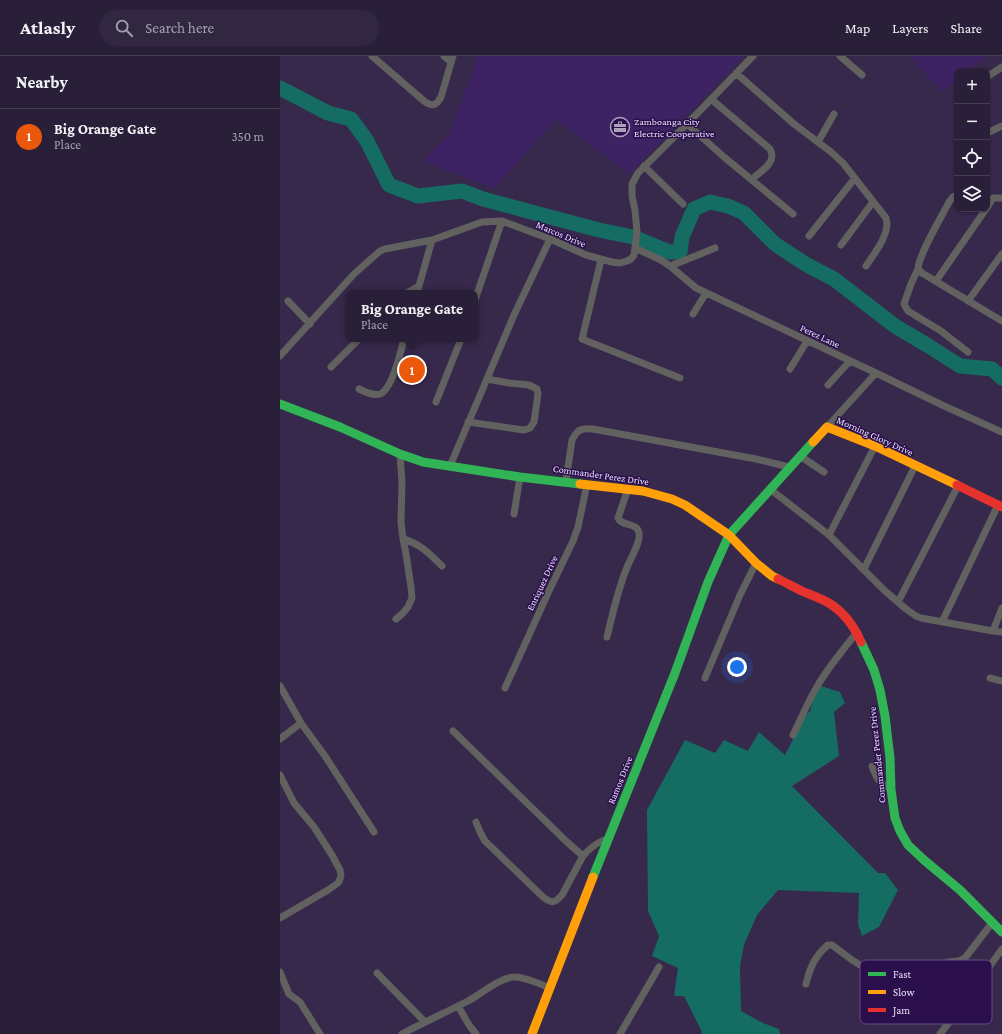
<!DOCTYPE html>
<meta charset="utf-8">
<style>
body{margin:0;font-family:"Crimson Pro",serif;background:#312740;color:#f1f3f6}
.controls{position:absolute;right:12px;top:12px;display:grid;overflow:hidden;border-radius:8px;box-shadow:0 1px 3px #0004}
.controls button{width:36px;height:36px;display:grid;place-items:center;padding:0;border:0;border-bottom:1px solid #453d53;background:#291f38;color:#f1f3f6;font:20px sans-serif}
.you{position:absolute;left:457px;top:611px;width:14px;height:14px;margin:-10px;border:3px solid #fff;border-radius:50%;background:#1a73e8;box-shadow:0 0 0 6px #1a73e833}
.badge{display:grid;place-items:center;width:26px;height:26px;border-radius:50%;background:#ea580c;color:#fff;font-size:13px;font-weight:700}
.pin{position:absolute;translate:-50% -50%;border:2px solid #fff;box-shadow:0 1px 4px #0006}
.popup{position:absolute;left:66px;top:234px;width:132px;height:52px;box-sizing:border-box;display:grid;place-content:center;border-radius:8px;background:#291f38;filter:drop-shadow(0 1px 3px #0005);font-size:13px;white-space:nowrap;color:#a5a2ae}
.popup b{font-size:15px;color:#f1f3f6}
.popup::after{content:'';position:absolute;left:50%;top:100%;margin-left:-8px;border:8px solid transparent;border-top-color:#291f38}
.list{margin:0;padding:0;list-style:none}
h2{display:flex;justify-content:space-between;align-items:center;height:52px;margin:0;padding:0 16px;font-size:17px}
h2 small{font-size:13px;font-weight:400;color:#a5a2ae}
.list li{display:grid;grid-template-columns:26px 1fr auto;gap:12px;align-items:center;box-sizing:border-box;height:56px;padding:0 16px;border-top:1px solid #453d53}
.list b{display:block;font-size:15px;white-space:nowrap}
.list p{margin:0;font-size:13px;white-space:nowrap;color:#a5a2ae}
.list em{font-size:13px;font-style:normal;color:#a5a2ae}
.icon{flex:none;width:22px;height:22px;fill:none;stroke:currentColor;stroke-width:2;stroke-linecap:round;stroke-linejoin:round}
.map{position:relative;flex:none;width:722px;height:978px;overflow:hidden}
header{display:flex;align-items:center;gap:24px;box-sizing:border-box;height:56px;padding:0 20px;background:#291f38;border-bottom:1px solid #453d53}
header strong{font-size:19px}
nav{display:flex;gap:22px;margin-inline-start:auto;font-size:14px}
.search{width:280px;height:36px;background:#312740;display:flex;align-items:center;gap:10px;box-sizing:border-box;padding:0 14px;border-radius:22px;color:#a5a2ae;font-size:15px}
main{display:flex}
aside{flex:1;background:#291f38}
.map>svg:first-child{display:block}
</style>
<header>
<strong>Atlasly</strong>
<div class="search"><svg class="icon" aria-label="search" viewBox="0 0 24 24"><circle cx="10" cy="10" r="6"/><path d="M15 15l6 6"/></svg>Search here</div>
<nav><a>Map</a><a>Layers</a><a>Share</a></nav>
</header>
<main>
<aside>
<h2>Nearby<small></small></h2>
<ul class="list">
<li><span class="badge">1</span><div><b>Big Orange Gate</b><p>Place</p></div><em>350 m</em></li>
</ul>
</aside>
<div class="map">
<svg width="722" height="978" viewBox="0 0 722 978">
<rect width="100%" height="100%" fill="#37294b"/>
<path fill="#3e2364" d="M 198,0 L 462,0 L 462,2 L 350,118 L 276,64 L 214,132 L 142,105 L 169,79 Z
M 629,0 L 706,0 L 688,15 L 677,15 L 677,24 L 663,36 Z"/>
<path fill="#146c62" d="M 541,630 L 560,636 L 565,647 L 554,656 L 559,700 L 512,730 L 598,817 L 605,817 L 618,834 L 599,871 L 582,880 L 578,868 L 579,837 L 498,834 L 477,859 L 464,889 L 460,910 L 461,955 L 483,967 L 499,973 L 500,978 L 421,978 L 422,976 L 404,940 L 394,940 L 398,912 L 372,900 L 379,880 L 368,855 L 367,754 L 405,684 L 435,697 L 444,684 L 468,695 L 479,676 L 505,699 L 525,660 L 530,655 L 533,643 Z"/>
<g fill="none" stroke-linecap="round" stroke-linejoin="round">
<path stroke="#146c62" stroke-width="15" d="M 0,32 L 48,57 L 71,63 L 87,85 L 109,129 L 138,140 L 182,135 L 203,143 L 319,174 L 353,181 L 389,196 L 400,196 L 402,181 L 414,153 L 430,146 L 448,150 L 464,157 L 495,188 L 527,209 L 554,223 L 615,270 L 647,289 L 680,310 L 712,313 L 722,322"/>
<path stroke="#61615f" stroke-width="7" d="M 92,0 L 144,45 C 152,51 156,50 161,41 L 173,0
M 164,0 L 171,6
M 560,0 L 582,19
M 456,17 L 514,68 L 551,96 L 563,107 L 606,162 C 611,177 594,198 586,210
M 707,21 L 722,11
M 431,43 L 490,93 C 498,106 480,116 472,123
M 407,68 L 444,101 L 513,158
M 707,77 L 722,70
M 538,86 L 554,58
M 364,110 L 403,148
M 677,139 L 673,141 L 669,146 C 662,160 638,200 638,213 L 642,217 L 722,265
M 707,152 L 713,142 L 722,142
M 529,180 L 575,122
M 561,189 L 593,146
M 355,192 L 381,204 L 390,210 L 416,232 L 596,317 L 662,349 L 722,376
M 321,204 L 302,283 L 400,322
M 390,210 L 418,199 L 435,192
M 638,213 L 631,228 L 624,248 L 628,255 L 661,275 L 688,296
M 656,225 L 706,153
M 127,237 L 139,230
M 137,237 L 152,184
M 195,244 L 222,165
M 8,245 L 30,268
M 688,245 L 722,198
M 413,258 L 426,237
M 0,300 L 74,218 L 100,195 L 105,193 L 152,184 L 202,166 L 222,165 L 270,183 L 306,199 L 332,206 L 340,207 L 347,205 L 351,203 L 354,199 L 357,176 L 355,154 L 352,140 L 352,128 L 358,117 L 407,68 L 473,0
M 51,311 L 79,283
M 510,313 L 527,285
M 548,329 L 570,305
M 79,333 C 85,336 93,340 100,338 C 112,334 121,295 124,283
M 156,346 L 181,283
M 188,366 L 244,374 L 250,372 L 254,366 L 258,338 L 257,333 L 249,329 L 229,327 L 207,323
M 547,371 L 596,317
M 520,400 L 544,416
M 170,410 L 234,259 L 270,183
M 286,425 L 292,384 C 298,373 301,372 313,373 L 476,403 L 509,411
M 490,433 L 549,479 L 604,534 L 626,553 L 636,560 L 641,562 L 713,575 L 722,552
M 234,458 L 240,421
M 549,479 L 595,390
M 123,483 C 139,487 150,498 162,510
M 584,513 L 635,410
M 618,546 L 678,430
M 116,563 L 122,558 L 128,551 L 132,542 L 131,531 L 126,498 L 123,483 L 121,466 L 122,426 L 120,398
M 662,566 L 718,449
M 713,575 L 722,576
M 327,581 C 333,557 338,532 348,509 C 351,502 361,485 359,477 C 357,466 342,471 338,462 L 348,433
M 425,622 L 460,539 L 476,507
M 710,622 L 722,625
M 0,630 L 21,667 L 0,683
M 225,632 L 268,537 L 293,485 L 298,471 L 307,428
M 21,667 L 45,700 L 94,776
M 173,675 L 287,786 L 303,800
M 513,679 C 521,663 528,645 538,629 C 549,610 564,593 577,576
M 592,710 C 596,722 599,727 611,733
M 0,719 L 14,747 L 34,771 L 52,799 L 60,814 L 61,819 L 60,823 L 58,827 L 48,834 L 0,862
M 196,766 L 200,776 L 205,785 L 263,841 C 272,848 275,847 282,839 L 303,800 C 310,792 317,786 327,783
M 0,916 L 9,938 L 20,946 L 40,978
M 97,917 L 145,966
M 526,928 C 530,911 535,900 548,889 L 552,889 L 572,904 L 580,909 L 602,919 L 608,923 L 625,940 L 630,943 L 633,943 L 637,941 L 663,908 L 669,906 L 679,905 L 685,902 L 712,867
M 178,950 L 189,969 L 196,978
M 122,978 C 144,966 167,956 188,945 C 201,938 221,921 235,921 C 245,921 260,928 270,932
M 340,978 L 379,911
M 660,978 L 675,959 L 722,893"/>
<path stroke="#30b455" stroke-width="9" d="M 0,348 L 60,371 L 120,398 L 143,406 L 240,421 L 300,428
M 581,586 L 594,614 L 600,634 L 605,660 L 610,702 L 611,733 L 613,748 L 615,762 L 620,775 L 628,789 L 644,804 L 680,834 L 722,876
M 313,821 L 395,617 L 428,526 L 449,479 L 533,386"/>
<path stroke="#ff9f0a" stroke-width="9" d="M 533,386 L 547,371 L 595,390 L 677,429
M 300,428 L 363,435 L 392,443 L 405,449 L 449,479 L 476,507 L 492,520 L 498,523
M 252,978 L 313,821"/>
<path stroke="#e5322d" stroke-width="9" d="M 677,429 L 722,451
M 498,523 C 507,527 515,532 524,536 C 531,539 540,542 547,546 C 563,555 574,570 581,586"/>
</g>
<defs>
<g id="office-ring" transform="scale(1)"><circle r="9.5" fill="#2b0f4d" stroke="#aba1bd" stroke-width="1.5"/><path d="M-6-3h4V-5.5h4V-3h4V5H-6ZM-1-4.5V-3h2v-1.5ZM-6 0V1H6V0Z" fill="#aba1bd"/></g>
</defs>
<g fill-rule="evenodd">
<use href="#office-ring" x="340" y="71"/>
</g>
<g text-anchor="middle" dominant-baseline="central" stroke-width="3" stroke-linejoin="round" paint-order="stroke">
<g font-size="10" fill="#e9e2fa" stroke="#2b0f4d" text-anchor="start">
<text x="354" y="65">Zamboanga City<tspan x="354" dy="12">Electric Cooperative</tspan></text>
</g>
<g font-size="10" fill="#e9e2fa" stroke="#2b0f4d">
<text transform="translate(281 178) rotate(23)">Marcos Drive</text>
<text transform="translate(540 280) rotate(25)">Perez Lane</text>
<text transform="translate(595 380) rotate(24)">Morning Glory Drive</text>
<text transform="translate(321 419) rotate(8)">Commander Perez Drive</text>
<text transform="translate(262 527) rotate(-65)">Enriquez Drive</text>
<text transform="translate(597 699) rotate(-96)">Commander Perez Drive</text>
<text transform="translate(340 724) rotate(-68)">Ramos Drive</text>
</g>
</g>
<rect x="580" y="904" width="132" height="64" rx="6" fill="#2b0f4d" stroke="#644e81" stroke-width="1"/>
<rect x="588" y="916" width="18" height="4" fill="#30b455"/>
<rect x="588" y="934" width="18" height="4" fill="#ff9f0a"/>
<rect x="588" y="952" width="18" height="4" fill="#e5322d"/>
<g font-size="11" fill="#e9e2fa">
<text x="613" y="922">Fast</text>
<text x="613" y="940">Slow</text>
<text x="613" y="958">Jam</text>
</g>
</svg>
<div class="controls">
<button>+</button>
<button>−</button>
<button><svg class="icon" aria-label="locate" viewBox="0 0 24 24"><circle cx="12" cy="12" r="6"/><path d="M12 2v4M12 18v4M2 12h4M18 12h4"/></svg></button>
<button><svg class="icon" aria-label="layers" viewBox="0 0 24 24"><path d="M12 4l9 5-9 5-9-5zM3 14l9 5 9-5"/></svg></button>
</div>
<div class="you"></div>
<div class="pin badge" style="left:132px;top:314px">1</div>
<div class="popup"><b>Big Orange Gate</b>Place</div>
</div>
</main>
